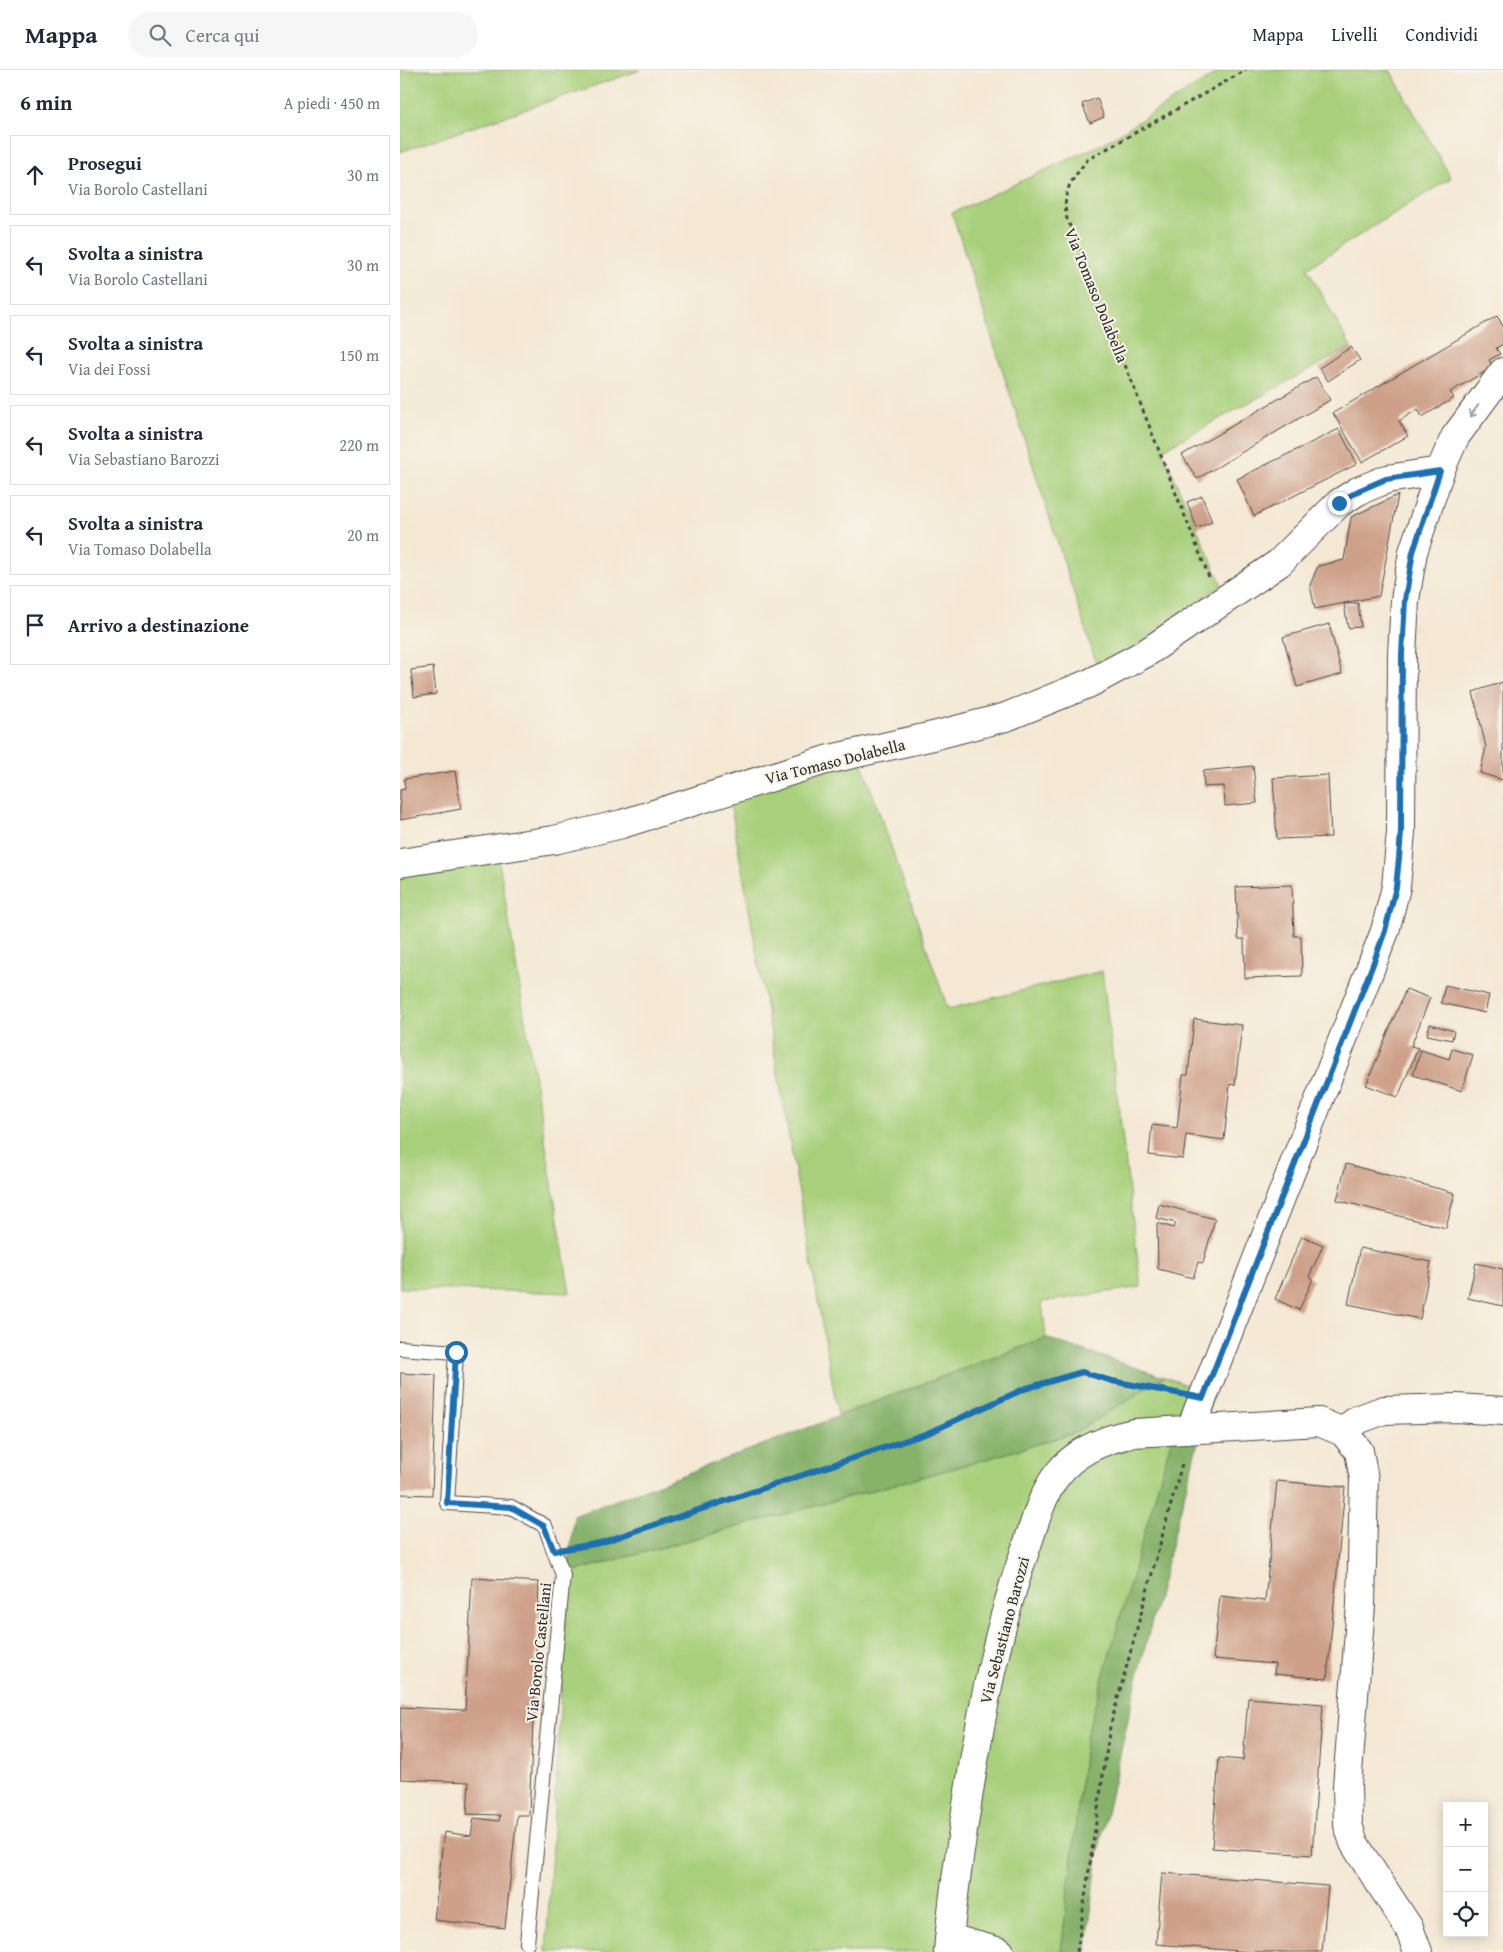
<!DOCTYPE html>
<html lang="it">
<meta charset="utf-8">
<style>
body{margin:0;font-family:"Gentium Book Plus",serif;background:#f6f6f7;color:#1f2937}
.controls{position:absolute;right:15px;bottom:15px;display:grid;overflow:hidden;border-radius:0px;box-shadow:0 2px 12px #0003}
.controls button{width:45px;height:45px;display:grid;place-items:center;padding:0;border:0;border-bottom:1px solid #e0e1e3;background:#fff;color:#1f2937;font:25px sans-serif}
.stop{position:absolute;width:15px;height:15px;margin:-11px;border:4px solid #1f6fb2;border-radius:50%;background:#fff}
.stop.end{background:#1f6fb2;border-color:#fff;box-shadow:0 1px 5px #0008}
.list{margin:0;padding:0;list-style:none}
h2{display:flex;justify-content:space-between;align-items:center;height:65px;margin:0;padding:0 20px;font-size:21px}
h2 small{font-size:16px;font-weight:400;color:#747a83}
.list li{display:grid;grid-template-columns:32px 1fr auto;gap:15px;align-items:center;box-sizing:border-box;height:80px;margin:0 10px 10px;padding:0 10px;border:1px solid #e0e1e3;border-radius:0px}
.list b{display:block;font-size:19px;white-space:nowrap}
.list p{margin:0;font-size:16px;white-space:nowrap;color:#747a83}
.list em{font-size:16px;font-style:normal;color:#747a83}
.icon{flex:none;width:28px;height:28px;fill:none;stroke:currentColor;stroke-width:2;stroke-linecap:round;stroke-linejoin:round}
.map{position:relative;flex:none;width:1103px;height:1882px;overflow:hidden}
header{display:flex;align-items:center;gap:30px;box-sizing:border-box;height:70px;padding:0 25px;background:#fff;border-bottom:1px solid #e0e1e3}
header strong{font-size:24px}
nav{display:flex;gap:28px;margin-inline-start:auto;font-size:18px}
.search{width:350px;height:45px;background:#f6f6f7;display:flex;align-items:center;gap:12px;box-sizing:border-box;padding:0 18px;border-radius:28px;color:#747a83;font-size:19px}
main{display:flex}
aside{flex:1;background:#fff}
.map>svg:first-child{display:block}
</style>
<header>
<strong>Mappa</strong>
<div class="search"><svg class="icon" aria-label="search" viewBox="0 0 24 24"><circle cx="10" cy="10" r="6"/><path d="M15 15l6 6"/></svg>Cerca qui</div>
<nav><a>Mappa</a><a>Livelli</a><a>Condividi</a></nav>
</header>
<main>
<aside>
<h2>6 min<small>A piedi · 450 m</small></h2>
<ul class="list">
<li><svg class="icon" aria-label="ahead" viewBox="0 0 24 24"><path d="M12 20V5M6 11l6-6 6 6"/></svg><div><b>Prosegui</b><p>Via Borolo Castellani</p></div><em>30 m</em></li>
<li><svg class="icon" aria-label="left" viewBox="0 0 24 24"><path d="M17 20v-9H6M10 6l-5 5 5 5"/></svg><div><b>Svolta a sinistra</b><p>Via Borolo Castellani</p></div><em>30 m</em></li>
<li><svg class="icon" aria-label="left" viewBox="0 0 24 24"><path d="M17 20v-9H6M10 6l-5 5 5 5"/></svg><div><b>Svolta a sinistra</b><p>Via dei Fossi</p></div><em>150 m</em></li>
<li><svg class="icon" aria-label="left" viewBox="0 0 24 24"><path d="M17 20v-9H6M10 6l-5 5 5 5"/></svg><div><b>Svolta a sinistra</b><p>Via Sebastiano Barozzi</p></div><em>220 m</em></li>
<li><svg class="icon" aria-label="left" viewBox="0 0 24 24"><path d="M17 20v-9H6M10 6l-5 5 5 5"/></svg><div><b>Svolta a sinistra</b><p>Via Tomaso Dolabella</p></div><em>20 m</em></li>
<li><svg class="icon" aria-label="arrive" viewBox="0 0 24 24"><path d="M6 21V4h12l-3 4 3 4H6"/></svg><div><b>Arrivo a destinazione</b></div></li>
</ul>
</aside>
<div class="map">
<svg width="1103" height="1882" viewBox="0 0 1103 1882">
<rect width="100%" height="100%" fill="#f7f3e8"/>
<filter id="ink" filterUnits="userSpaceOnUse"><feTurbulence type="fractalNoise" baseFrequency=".02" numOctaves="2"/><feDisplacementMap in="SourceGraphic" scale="10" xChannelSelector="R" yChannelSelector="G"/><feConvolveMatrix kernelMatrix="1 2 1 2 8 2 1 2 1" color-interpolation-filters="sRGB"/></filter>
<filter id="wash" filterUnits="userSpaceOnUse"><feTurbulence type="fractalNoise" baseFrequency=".0096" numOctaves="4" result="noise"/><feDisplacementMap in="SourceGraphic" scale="20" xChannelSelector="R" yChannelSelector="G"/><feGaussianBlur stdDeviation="1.12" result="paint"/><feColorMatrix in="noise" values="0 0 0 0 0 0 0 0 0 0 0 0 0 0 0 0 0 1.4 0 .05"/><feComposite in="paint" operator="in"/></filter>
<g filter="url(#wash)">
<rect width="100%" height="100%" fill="#f4e8d4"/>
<path fill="#a8d07b" stroke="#6a7e53" d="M 0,0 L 241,0 L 0,82 Z
M 822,0 L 990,0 L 1051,108 L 907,198 L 951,277 L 762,380 L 822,515 L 699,602 L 552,143 L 702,74 Z
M 457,679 L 548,939 L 702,901 L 741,1217 L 642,1232 L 646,1268 L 438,1345 L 329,726 Z
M 98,785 L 170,1223 L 0,1218 L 0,800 Z
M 764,1307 L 814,1324 L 686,1666 L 661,1882 L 146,1882 L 168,1503 L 573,1393 L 675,1363 Z"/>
<path fill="#86b26b" stroke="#586e4b" d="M 646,1268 L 764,1307 L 675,1363 L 573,1393 L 168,1503 L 174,1446 Z
M 804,1348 L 738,1605 L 698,1783 L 686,1882 L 661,1882 L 686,1666 L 776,1353 Z"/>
<g id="blocks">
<path fill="#cea089" d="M 697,28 L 704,47 L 690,53 L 682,34 Z
M 1097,246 L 1103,256 L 1103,274 L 1096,278 L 1100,284 L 1089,290 L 1093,297 L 1050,322 L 1054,328 L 1022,347 L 1018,339 L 999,351 L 1008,366 L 962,392 L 933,343 Z
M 951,277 L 960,290 L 928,311 L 919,298 Z
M 916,307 L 930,330 L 797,409 L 782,385 Z
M 939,359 L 957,394 L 854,446 L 837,409 Z
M 998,425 L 979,526 L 915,539 L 910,515 L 918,496 L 944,490 L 951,447 Z
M 802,426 L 812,452 L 797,458 L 787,432 Z
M 958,533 L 961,557 L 948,558 L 944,534 Z
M 929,554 L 942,604 L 897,617 L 883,567 Z
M 33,597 L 36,624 L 14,627 L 11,600 Z
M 1103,612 L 1103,710 L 1080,703 L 1086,677 L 1073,622 Z
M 853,696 L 857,733 L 825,736 L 824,716 L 804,717 L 803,701 Z
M 55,701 L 61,739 L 0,750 L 0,720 L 5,719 L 4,709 Z
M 928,705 L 931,767 L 877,769 L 873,708 Z
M 892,815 L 894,866 L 901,866 L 902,906 L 845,908 L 844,869 L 838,869 L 836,817 Z
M 1045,915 L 1089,925 L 1085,943 L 1041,933 Z
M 1006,919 L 1030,928 L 1011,976 L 1018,978 L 998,1027 L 966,1015 Z
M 794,949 L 842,955 L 835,1015 L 830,1014 L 824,1070 L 786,1065 L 783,1089 L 749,1085 L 752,1055 L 777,1058 L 783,1005 L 788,1005 Z
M 1030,954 L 1054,961 L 1052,970 L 1027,965 Z
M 1052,979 L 1073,985 L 1062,1021 L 1013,1005 L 1021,980 L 1049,989 Z
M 946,1094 L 1055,1123 L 1046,1158 L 937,1130 Z
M 759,1134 L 815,1149 L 803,1193 L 798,1192 L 793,1208 L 758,1199 L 757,1153 L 774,1158 L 776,1153 L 756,1148 Z
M 902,1166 L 923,1175 L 909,1207 L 913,1209 L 899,1240 L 875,1229 Z
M 960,1178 L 1031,1192 L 1020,1249 L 948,1234 Z
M 1076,1193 L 1103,1199 L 1103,1236 L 1068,1228 Z
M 0,1303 L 36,1305 L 32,1425 L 0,1424 Z
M 877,1411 L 945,1417 L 927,1609 L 874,1604 L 875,1594 L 813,1589 L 820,1526 L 865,1531 Z
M 72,1508 L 139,1512 L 129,1745 L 117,1745 L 105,1858 L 34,1850 L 44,1762 L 71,1766 L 74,1748 L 99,1751 L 100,1745 L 67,1744 L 69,1712 L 0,1709 L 0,1637 L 65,1640 Z
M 848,1628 L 923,1634 L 912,1785 L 812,1778 L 819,1688 L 843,1690 Z
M 762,1803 L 928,1816 L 922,1882 L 851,1882 L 756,1874 Z"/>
</g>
</g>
<g filter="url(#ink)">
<use href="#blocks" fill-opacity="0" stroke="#494744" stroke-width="1"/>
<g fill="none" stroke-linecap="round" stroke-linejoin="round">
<g stroke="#494744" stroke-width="16">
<path id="lane" d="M 0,1278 L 56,1282 L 47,1433 L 111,1437 L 145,1456 L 163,1505 L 127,1873"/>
</g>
<g stroke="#494744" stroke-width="30">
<path id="street" d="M 0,793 L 154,770 L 222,754 L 426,690 L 533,666 L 606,647 L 690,613 L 746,583 L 879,493 L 939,433 L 958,421 L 987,409 L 1040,401
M 791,1358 L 985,861 L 996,817 L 1001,762 L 1002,584 L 1005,530 L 1013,482 L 1040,401 L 1055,367 L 1103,302
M 943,1362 L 957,1350 L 984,1340 L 1057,1338 L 1103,1341
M 549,1868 L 600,1882
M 548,1882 C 552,1830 560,1779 568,1728 C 581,1644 597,1559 626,1478 C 635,1453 641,1426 657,1405 C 676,1380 705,1369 734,1363 L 919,1352 L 943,1362 L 959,1381 L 964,1409 L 961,1535 L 947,1716 L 948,1755 L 954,1773 L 964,1789 L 1009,1858 L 1018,1882"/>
</g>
<path stroke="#494744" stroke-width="3" stroke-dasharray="4 4" stroke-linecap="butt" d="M 809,507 L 666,146 C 663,118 671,112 687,90 L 846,0
M 177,1477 L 200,1473 L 528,1363 L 624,1319 L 682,1302 L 712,1311 L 775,1322
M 677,1882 L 710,1657 L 783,1390"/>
<use href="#lane" stroke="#fff" stroke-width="14"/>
<use href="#street" stroke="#fff" stroke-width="28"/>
</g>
<defs><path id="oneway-shaft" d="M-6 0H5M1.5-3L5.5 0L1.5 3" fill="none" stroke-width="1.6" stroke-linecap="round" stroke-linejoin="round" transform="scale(1.25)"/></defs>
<use stroke="#a0a0a0" href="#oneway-shaft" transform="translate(1074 341) rotate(126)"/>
</g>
<g fill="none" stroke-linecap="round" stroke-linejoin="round" filter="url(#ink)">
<path stroke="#1f6fb2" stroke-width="6" d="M 56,1282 L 47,1433 L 111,1437 L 144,1456 L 154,1481 L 200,1473 L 528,1363 L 624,1319 L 682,1302 L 712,1311 L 803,1328 L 973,894 L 985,861 L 996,817 L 999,788 L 1001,762 L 1002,584 L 1005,530 L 1013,482 L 1040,401 L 986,409 L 958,421 L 939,433"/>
</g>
<g text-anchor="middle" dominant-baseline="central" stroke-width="4" stroke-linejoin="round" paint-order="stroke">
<g font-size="16" fill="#2b2b2b" stroke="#f7f3e8">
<text transform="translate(697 225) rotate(68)">Via Tomaso Dolabella</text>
<text transform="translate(435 691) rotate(-14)">Via Tomaso Dolabella</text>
<text transform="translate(604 1560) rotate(-75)">Via Sebastiano Barozzi</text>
<text transform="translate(138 1582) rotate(-84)">Via Borolo Castellani</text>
</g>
</g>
</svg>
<div class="controls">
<button>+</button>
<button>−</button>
<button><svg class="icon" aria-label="locate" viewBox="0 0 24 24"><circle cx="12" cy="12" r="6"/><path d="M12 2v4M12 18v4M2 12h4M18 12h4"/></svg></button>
</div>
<div class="stop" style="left:56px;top:1282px"></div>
<div class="stop end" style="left:939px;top:433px"></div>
</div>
</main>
